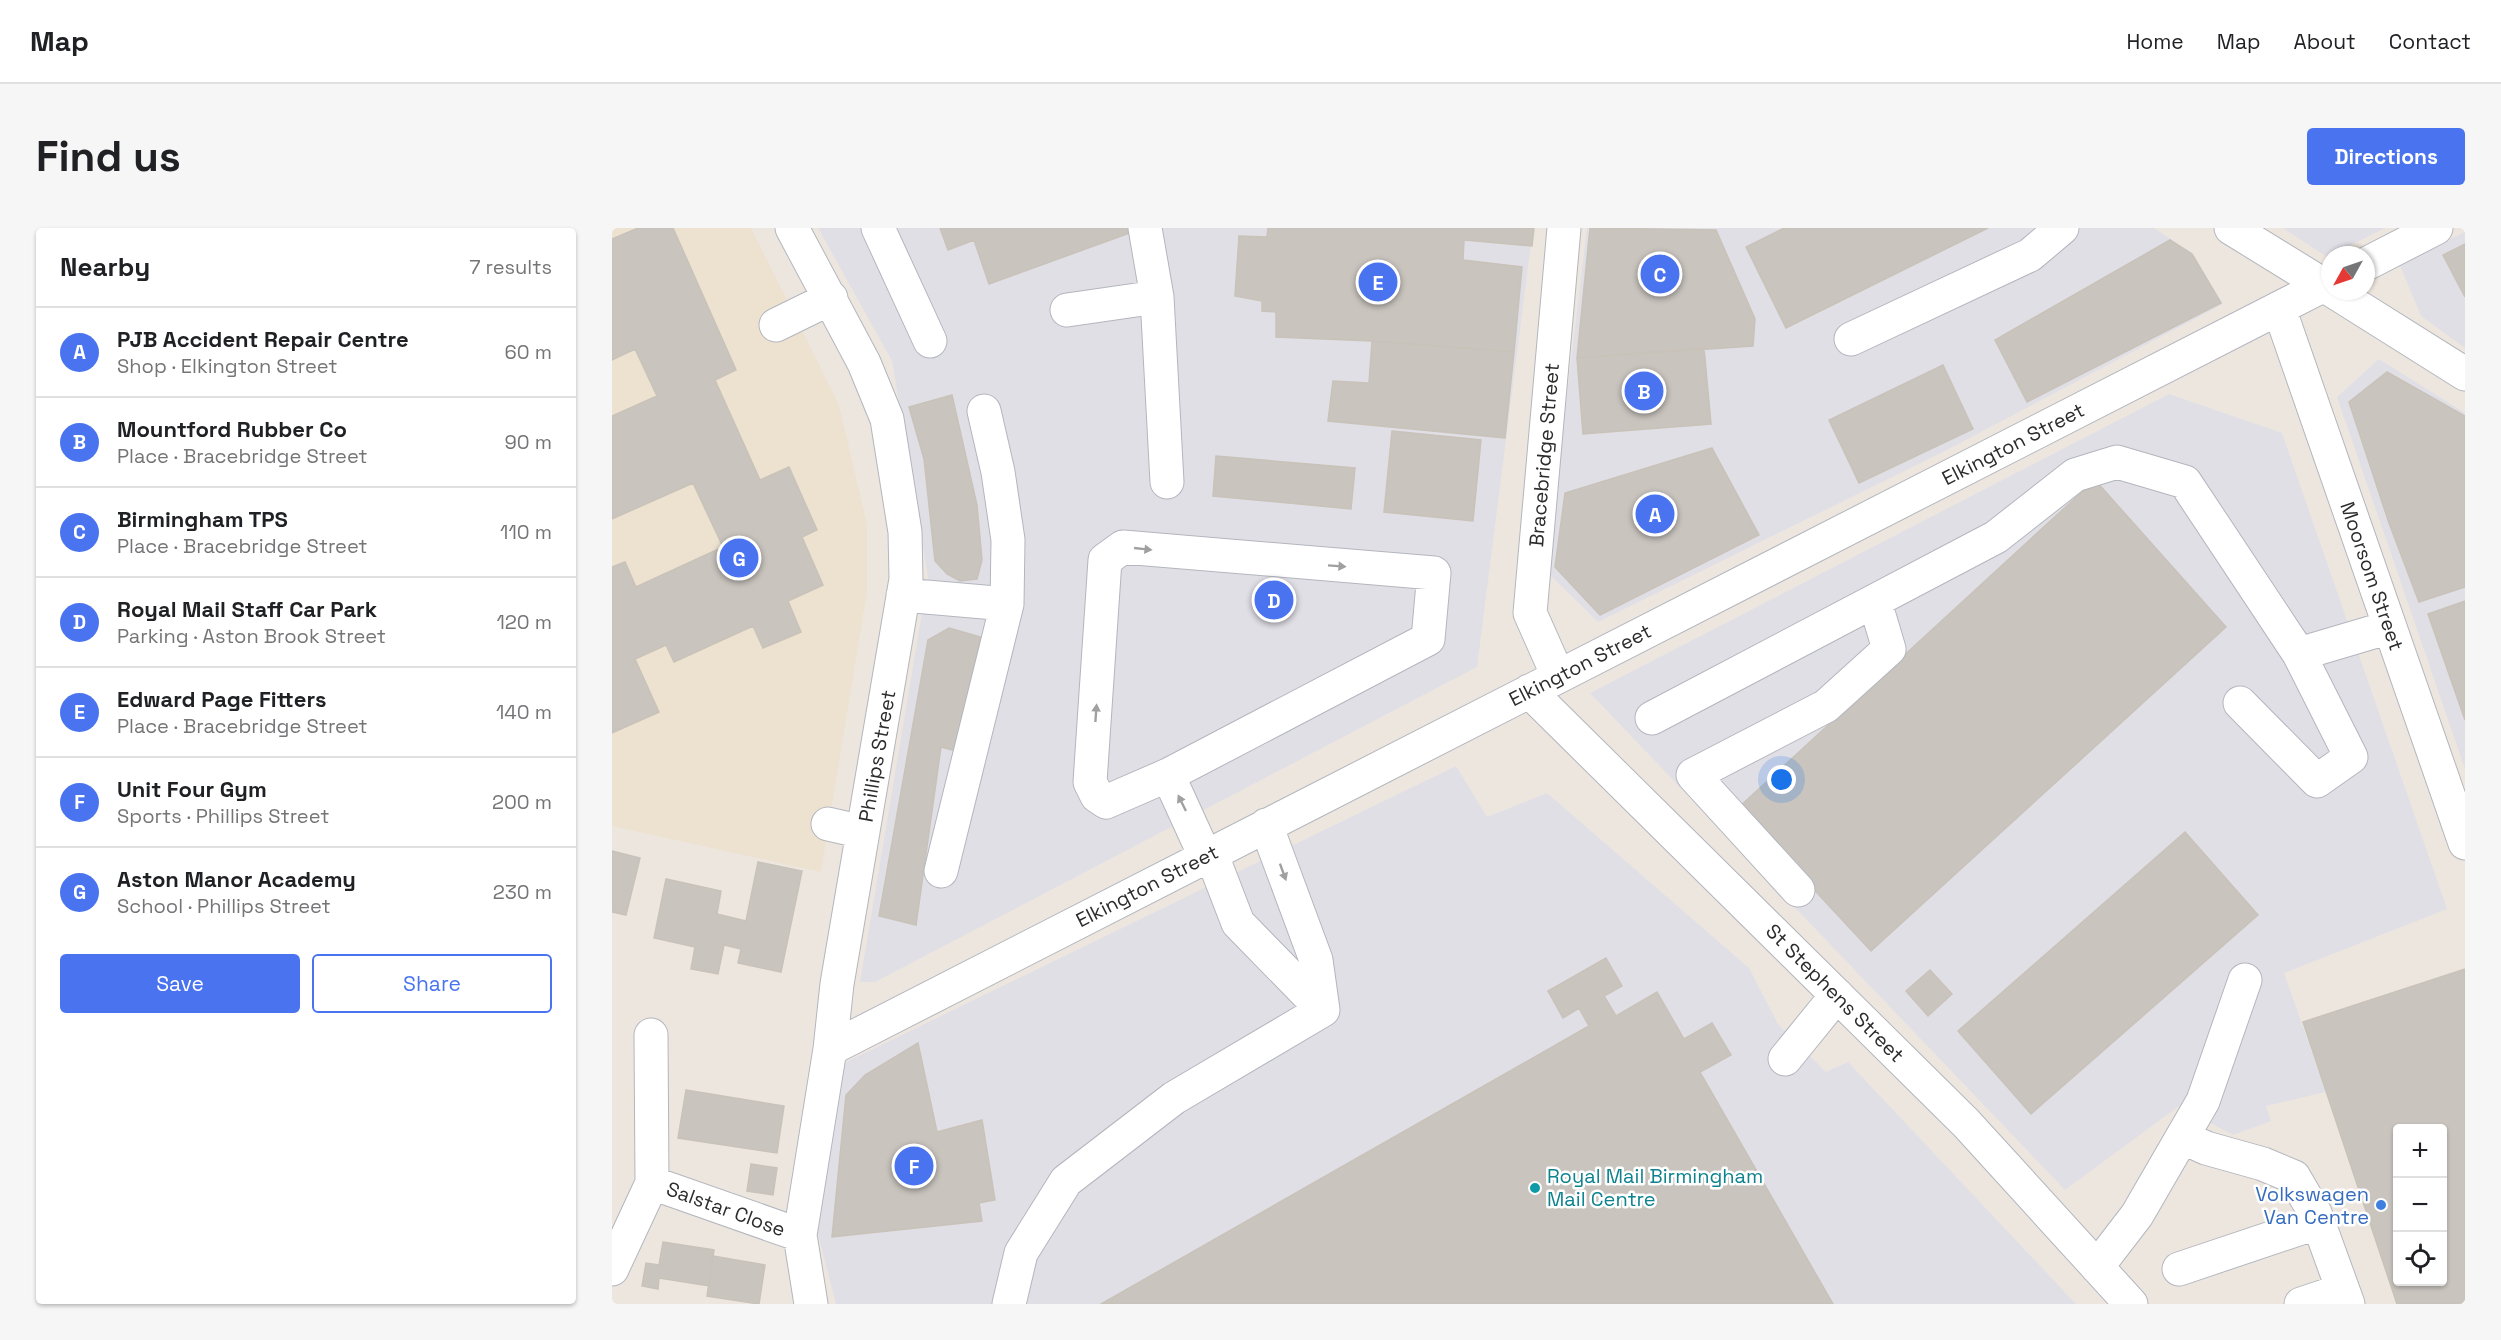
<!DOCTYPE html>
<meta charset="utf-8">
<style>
body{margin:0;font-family:"Space Grotesk",sans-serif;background:#f6f6f6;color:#202124}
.controls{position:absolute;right:18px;bottom:18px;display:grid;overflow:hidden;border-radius:6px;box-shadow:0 2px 4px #0004}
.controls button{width:54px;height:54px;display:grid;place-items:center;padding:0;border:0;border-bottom:2px solid #e0e0e0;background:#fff;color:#202124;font:30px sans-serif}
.compass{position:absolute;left:1709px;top:18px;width:54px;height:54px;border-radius:50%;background:#fff;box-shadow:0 2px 4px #0004;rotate:230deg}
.you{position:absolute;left:1170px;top:552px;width:21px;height:21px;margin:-15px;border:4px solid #fff;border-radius:50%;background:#1a73e8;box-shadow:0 0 0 9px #1a73e833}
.badge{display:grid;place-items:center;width:39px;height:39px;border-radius:50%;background:#4a74ef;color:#fff;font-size:20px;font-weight:700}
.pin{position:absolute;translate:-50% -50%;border:3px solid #fff;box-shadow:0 2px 6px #0006}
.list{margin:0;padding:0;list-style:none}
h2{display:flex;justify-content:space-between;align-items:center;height:78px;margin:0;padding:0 24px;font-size:26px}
h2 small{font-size:20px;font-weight:400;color:#757577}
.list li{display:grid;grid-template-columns:39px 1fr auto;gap:18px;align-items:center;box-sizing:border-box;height:90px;padding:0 24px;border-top:2px solid #e0e0e0}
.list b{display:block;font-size:22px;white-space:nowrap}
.list p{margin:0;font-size:20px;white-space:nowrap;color:#757577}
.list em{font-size:20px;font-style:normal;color:#757577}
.actions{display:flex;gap:12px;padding:18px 24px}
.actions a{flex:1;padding:14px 0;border:2px solid #4a74ef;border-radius:6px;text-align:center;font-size:21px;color:#4a74ef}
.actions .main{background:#4a74ef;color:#fff}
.icon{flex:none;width:33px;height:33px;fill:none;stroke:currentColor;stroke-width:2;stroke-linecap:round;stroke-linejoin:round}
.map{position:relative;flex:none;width:1853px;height:1076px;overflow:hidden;border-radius:6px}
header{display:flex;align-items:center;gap:36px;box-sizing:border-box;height:84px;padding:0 30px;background:#fff;border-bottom:2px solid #e0e0e0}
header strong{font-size:28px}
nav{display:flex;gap:33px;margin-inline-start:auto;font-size:21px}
.intro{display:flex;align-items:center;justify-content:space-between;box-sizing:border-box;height:144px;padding:0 36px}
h1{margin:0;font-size:42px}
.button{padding:15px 27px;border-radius:6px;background:#4a74ef;color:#fff;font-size:21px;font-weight:700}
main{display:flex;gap:36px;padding:0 36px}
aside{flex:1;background:#fff;border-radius:6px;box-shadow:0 2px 4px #0004}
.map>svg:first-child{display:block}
</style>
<header>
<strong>Map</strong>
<nav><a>Home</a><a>Map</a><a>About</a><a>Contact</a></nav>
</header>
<div class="intro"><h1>Find us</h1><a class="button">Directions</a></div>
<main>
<aside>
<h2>Nearby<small>7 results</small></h2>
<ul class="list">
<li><span class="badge">A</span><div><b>PJB Accident Repair Centre</b><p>Shop · Elkington Street</p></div><em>60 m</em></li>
<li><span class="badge">B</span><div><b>Mountford Rubber Co</b><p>Place · Bracebridge Street</p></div><em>90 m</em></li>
<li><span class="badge">C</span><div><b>Birmingham TPS</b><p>Place · Bracebridge Street</p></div><em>110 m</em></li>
<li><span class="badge">D</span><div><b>Royal Mail Staff Car Park</b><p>Parking · Aston Brook Street</p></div><em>120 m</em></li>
<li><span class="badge">E</span><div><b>Edward Page Fitters</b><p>Place · Bracebridge Street</p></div><em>140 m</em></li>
<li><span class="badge">F</span><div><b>Unit Four Gym</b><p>Sports · Phillips Street</p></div><em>200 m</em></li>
<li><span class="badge">G</span><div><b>Aston Manor Academy</b><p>School · Phillips Street</p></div><em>230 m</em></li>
</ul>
<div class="actions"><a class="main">Save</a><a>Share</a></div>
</aside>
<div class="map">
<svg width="1853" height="1076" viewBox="0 0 1853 1076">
<rect width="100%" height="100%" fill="#ede6df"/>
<path fill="#e1dfe6" d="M 206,0 L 921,0 L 865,439 L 263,754 L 248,754 L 316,349 L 280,133 Z
M 975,0 L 1542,0 L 1581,26 L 1611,76 L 1333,223 L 986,394 L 934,343 Z
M 1671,0 L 1773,0 L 1715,29 Z
M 1853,4 L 1853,120 L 1809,88 L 1787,35 Z
M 1767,131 L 1853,185 L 1853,541 L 1725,169 Z
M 1557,166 L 1670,205 L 1835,681 L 1672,745 L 1714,864 L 1654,878 L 1659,893 L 1621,907 L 1567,878 L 1453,962 L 978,465 Z
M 844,538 L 875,589 L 935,565 L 1137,740 L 1166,796 L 1214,844 L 1236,834 L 1464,1076 L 224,1076 L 203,994 L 230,836 Z"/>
<path fill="#ede2d0" d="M 0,0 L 139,0 L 227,177 L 255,297 L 255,363 L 209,644 L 0,598 Z"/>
<path fill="#c9c4be" stroke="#c8c2b9" stroke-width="1.5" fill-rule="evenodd" d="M 26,0 L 61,0 L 124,142 L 103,152 L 148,252 L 177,239 L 205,302 L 190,309 L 211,357 L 176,373 L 189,404 L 151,420 L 141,398 L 62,434 L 54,417 L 23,431 L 47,484 L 0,505 L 0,339 L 13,334 L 24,359 L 111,319 L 81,255 L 0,291 L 0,188 L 45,168 L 23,121 L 0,132 L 0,11 Z
M 328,0 L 522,0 L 523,3 L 377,56 L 362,12 L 336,22 Z
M 656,0 L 922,0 L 920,18 L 852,12 L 851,32 L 910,39 L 902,124 L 760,113 L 664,109 L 664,84 L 650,83 L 650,73 L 623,68 L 627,8 L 655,9 Z
M 978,0 L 1104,2 L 1143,91 L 1141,118 L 965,130 Z
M 1172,0 L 1376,0 L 1174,100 L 1134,19 Z
M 1558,12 L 1580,26 L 1609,75 L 1415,174 L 1383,112 Z
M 1853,16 L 1853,69 L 1831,27 Z
M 760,113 L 902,124 L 893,210 L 716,193 L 721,153 L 757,155 Z
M 1092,120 L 1099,196 L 971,206 L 965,130 Z
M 1331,137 L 1361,201 L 1247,255 L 1217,192 Z
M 1775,144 L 1853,188 L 1853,359 L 1807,374 L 1777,295 L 1737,174 Z
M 340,167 L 365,277 L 370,332 L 365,351 L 348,353 L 335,346 L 323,333 L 312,231 L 297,179 Z
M 780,203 L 869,212 L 861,293 L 772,284 Z
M 1100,220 L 1147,307 L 988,387 L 943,339 L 953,265 Z
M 604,228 L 743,240 L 739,281 L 601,268 Z
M 1483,252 L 1614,399 L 1259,723 L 1126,580 Z
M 1853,373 L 1853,492 L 1816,386 Z
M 337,400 L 372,410 L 352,525 L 329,519 L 304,697 L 267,688 L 316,412 Z
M 1573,604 L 1646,687 L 1419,886 L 1346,803 Z
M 0,623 L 28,630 L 14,687 L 0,684 Z
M 146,634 L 190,643 L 169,744 L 126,735 L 129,721 L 112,717 L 106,746 L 79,741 L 83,719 L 42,710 L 54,651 L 109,663 L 105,686 L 134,693 Z
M 994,730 L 1010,758 L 992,768 L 1004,788 L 1045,764 L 1072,811 L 1100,795 L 1119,827 L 1088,844 L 1221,1076 L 489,1076 L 977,798 L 967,780 L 951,790 L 936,763 Z
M 1853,741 L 1853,1076 L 1785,1076 L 1691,794 ZM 1786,900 L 1830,900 L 1830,1054 L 1786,1054 Z
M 1318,742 L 1340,766 L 1316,788 L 1294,763 Z
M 306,815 L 325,904 L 370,892 L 383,972 L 367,975 L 370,993 L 220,1009 L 234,867 L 253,847 Z
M 74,862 L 172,878 L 165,925 L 66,910 Z
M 139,936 L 165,940 L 161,967 L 135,963 Z
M 51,1014 L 102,1022 L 97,1058 L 47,1050 L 46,1061 L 30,1058 L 34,1035 L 47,1037 Z
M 101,1028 L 153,1037 L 147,1076 L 95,1068 Z"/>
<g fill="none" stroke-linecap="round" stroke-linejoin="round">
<g stroke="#b3b6be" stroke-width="35">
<path id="minor" d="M 180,0 L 252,135 L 275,191 L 293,304 L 294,351 L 225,756 L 218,821 L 188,1007 L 199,1076
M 266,0 L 318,113
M 533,0 L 545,69 L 555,254
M 1619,0 L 1718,61
M 1754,36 L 1824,0
M 1721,63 L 1853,146
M 1667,80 L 1853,615
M 455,82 L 545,69
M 164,97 L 219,70
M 1239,111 L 1418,27 L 1450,0
M 372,183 L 386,244 L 396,312 L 395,376
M 291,367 L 395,376 L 329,643
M 946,448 L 918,385 L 952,0
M 917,463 L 1354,895 L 1519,1076
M 1628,475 L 1705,553 L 1739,529 L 1687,426 L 1778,399
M 1040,490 L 1384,309 L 1463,247 L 1505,234 L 1573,254 L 1687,426
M 556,547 L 816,411 L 822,345 L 511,319 L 493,332 L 478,554 L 485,568 L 494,574 L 556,547 L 593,628
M 216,596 L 251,604
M 654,597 L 704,732 L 711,782
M 599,625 L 626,695 L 711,782
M 1186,662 L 1081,547 L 1214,478 L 1277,421 L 1263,374
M 218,821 L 1718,54
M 1173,831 L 1225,767
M 1570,909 L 1594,920 L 1651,936 L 1682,949 L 1703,985 L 1736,1076
M 40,955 L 188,1007
M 1485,1039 L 1525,987 L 1591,873 L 1633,752
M 0,1041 L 40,955 L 39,807
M 1567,1041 L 1707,994
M 397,1076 L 409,1025 L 454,953 L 562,870 L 711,782
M 1689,1076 L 1731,1062"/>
</g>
<use href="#minor" stroke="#fff" stroke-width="33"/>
</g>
<defs><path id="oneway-solid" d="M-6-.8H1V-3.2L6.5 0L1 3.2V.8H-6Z" transform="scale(1.5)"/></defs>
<g fill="#a0a0a0">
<use href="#oneway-solid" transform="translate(531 321) rotate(6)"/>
<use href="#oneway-solid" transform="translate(725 338) rotate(4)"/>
<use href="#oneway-solid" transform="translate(484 485) rotate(-86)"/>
<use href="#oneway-solid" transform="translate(570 575) rotate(-116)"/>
<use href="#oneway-solid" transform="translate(671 644) rotate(70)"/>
</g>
<circle fill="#0f9aa8" stroke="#fff" stroke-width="2" cx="923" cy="960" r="6"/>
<circle fill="#3f7fe0" stroke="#fff" stroke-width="2" cx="1769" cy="977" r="6"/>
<g text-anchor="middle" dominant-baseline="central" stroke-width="5" stroke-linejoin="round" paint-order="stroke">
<g font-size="20" fill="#2c2c2c" stroke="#fff">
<text transform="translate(1401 216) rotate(-27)">Elkington Street</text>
<text transform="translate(932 227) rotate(-85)">Bracebridge Street</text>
<text transform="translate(1760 348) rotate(71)">Moorsom Street</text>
<text transform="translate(968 437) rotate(-27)">Elkington Street</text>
<text transform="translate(265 528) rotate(-80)">Phillips Street</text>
<text transform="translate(535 658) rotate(-27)">Elkington Street</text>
<text transform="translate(1223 765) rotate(45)">St Stephens Street</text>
<text transform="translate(114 981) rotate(20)">Salstar Close</text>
</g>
<g font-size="20" fill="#0d838f" stroke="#fff" text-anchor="start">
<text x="935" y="948">Royal Mail Birmingham<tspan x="935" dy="23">Mail Centre</tspan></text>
</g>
<g font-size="20" fill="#366cbe" stroke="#fff" text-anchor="end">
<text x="1757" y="966">Volkswagen<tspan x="1757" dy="23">Van Centre</tspan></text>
</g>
</g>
</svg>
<div class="controls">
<button>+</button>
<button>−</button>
<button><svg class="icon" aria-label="locate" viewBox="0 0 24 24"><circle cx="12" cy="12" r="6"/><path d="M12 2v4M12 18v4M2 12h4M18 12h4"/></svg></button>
</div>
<svg class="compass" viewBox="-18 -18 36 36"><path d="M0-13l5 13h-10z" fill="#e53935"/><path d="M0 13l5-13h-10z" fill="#757577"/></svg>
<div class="you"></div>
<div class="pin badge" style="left:1043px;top:286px">A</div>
<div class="pin badge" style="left:1032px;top:163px">B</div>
<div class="pin badge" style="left:1048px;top:46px">C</div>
<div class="pin badge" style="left:662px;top:372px">D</div>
<div class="pin badge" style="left:766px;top:54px">E</div>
<div class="pin badge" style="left:302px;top:938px">F</div>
<div class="pin badge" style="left:127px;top:330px">G</div>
</div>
</main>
